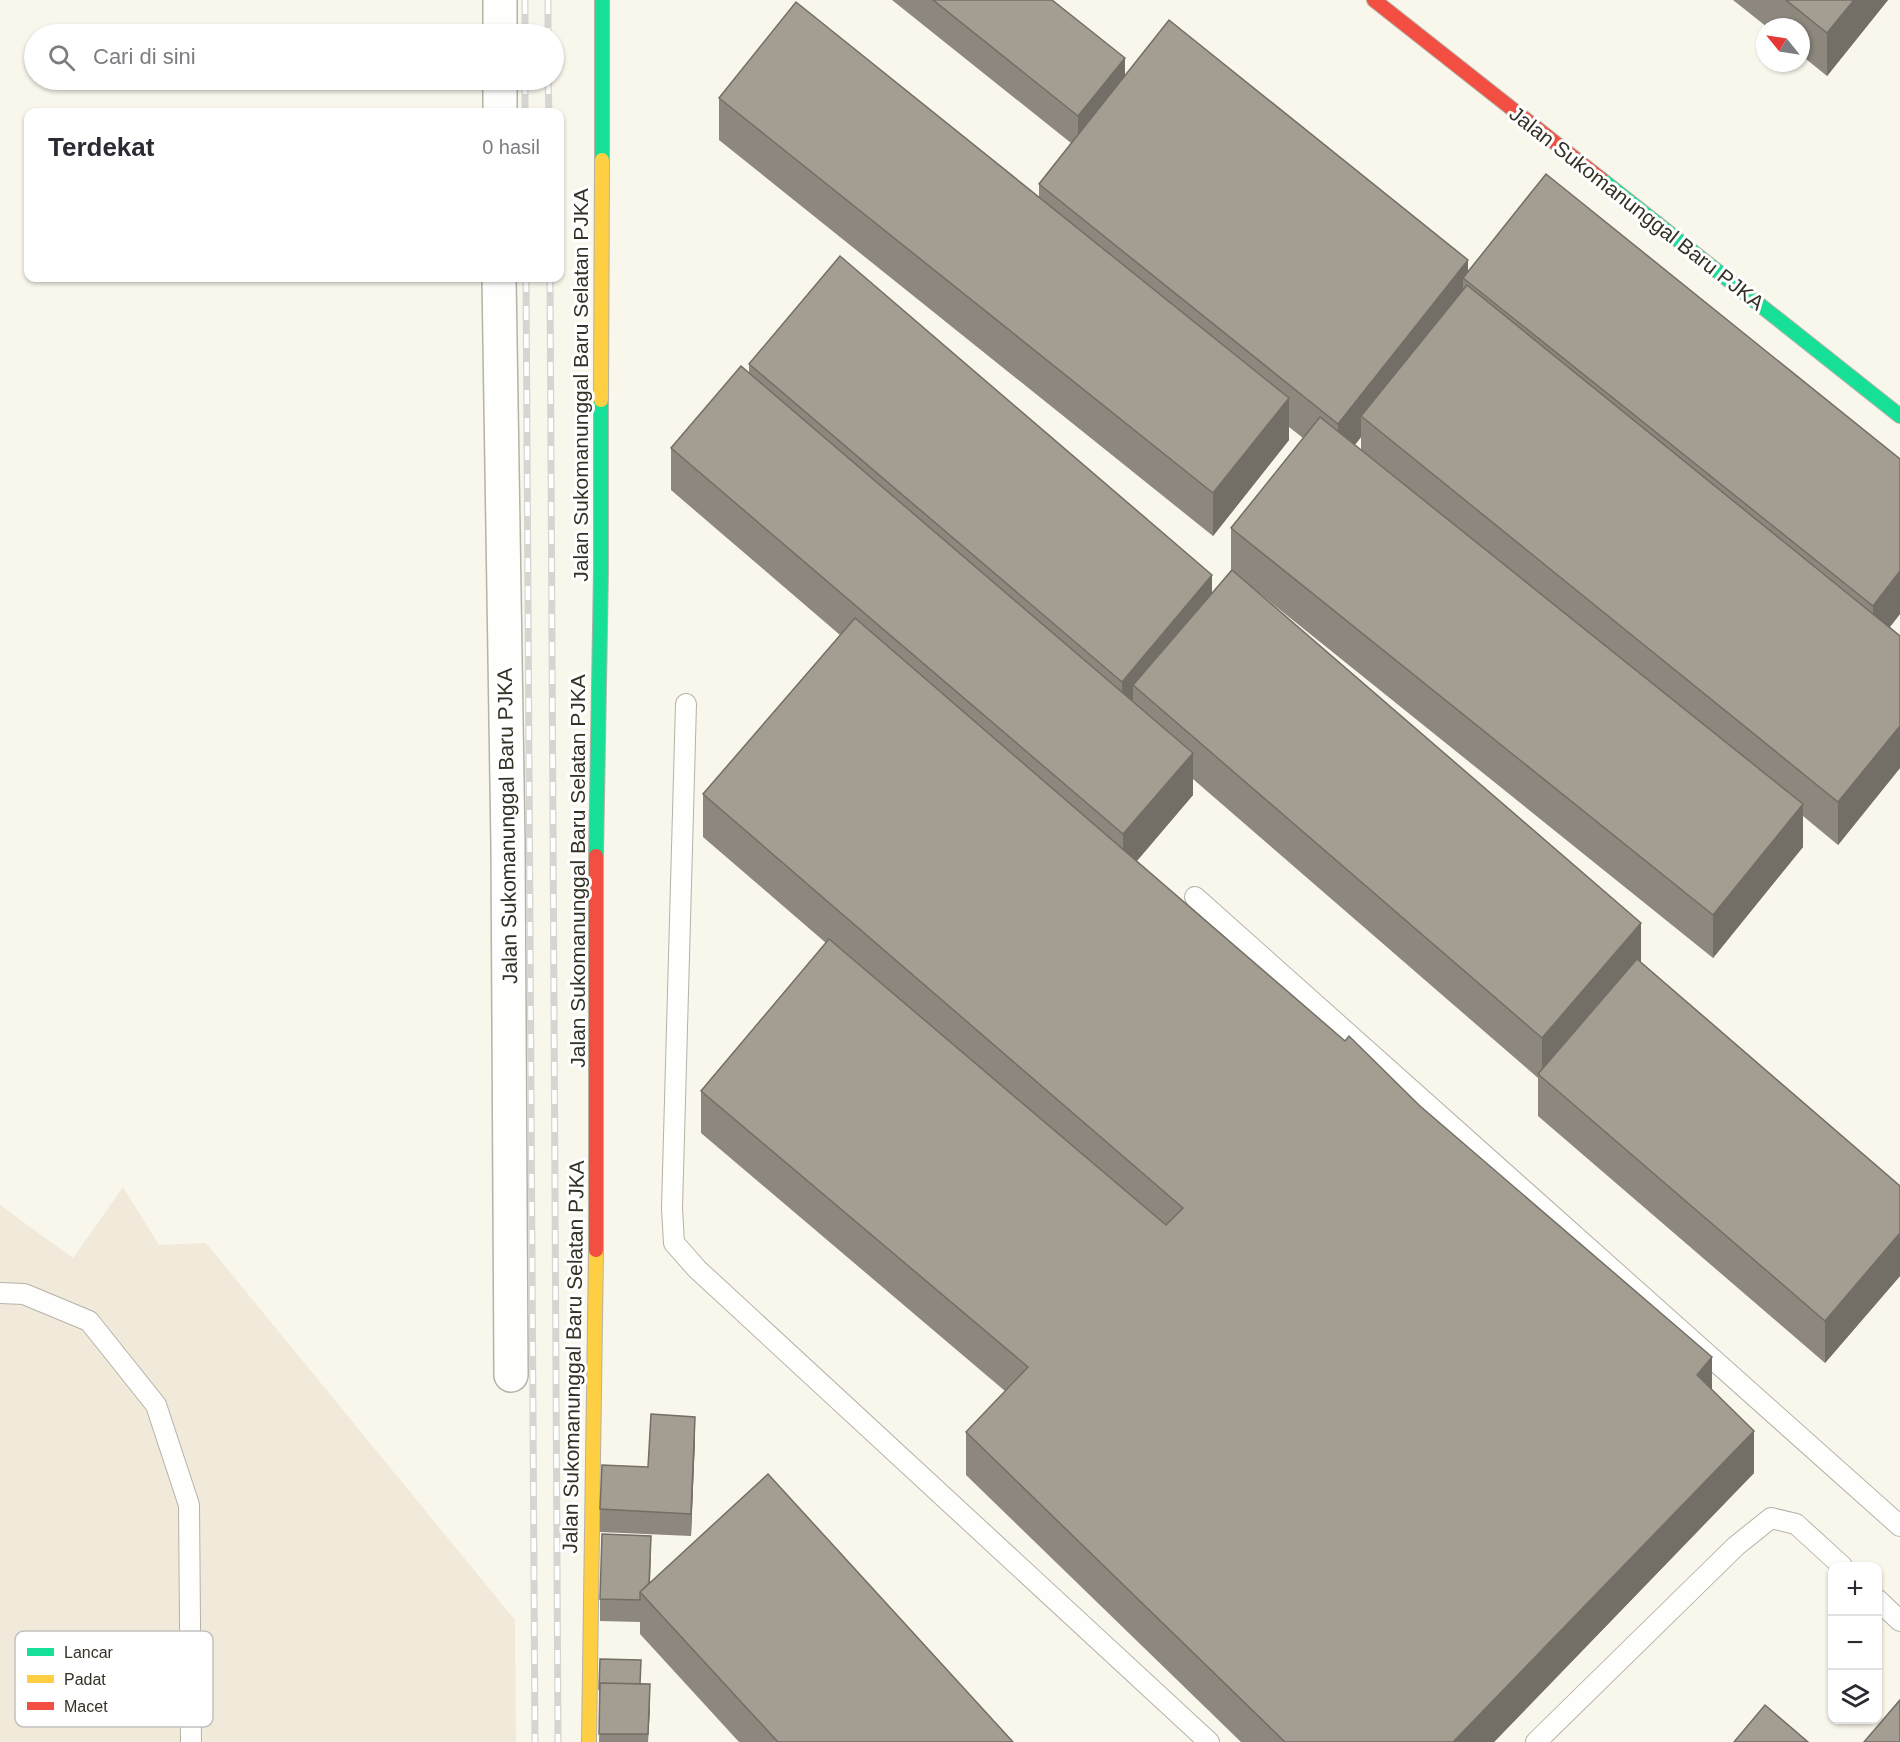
<!DOCTYPE html>
<html lang="id">
<meta charset="utf-8">
<style>
body{margin:0;font-family:Helvetica,sans-serif;background:#f7f7f7;color:#2b2b33}
.controls{position:absolute;right:18px;bottom:18px;display:grid;overflow:hidden;border-radius:12px;box-shadow:0 2px 4px #0004}
.controls button{width:54px;height:54px;display:grid;place-items:center;padding:0;border:0;border-bottom:2px solid #e1e1e2;background:#fff;color:#2b2b33;font:30px sans-serif}
.compass{position:absolute;left:1756px;top:18px;width:54px;height:54px;border-radius:50%;background:#fff;box-shadow:0 2px 4px #0004;rotate:300deg}
.list{margin:0;padding:0;list-style:none}
h2{display:flex;justify-content:space-between;align-items:center;height:78px;margin:0;padding:0 24px;font-size:26px}
h2 small{font-size:20px;font-weight:400;color:#7c7c81}
.icon{flex:none;width:33px;height:33px;fill:none;stroke:currentColor;stroke-width:2;stroke-linecap:round;stroke-linejoin:round}
.map{position:relative;flex:none;width:1900px;height:1742px;overflow:hidden}
.search{position:absolute;background:#fff;box-shadow:0 2px 4px #0004;left:24px;top:24px;width:540px;height:66px;display:flex;align-items:center;gap:15px;box-sizing:border-box;padding:0 21px;border-radius:33px;color:#7c7c81;font-size:22px}
.panel{position:absolute;background:#fff;box-shadow:0 2px 4px #0004;left:24px;top:108px;width:540px;height:174px;border-radius:12px}
.map>svg:first-child{display:block}
</style>
<div class="map">
<svg width="1900" height="1742" viewBox="0 0 1900 1742">
<rect width="100%" height="100%" fill="#f9f6ec"/>
<path fill="#f1eada" d="M 123,1187 L 159,1245 L 206,1243 L 515,1620 L 516,1742 L 0,1742 L 0,1205 L 73,1258 Z"/>
<g fill="none" stroke-linecap="round" stroke-linejoin="round">
<g stroke="#b5b2a8" stroke-width="22">
<path id="lane" d="M 686,704 L 672,1208 L 674,1243 L 697,1269 L 1209,1742
M 1195,897 L 1900,1526
M 0,1293 L 24,1294 L 89,1321 L 156,1405 L 189,1505 L 191,1742
M 1878,1600 L 1900,1621
M 1536,1742 L 1736,1546 L 1771,1518 L 1796,1524 L 1842,1566"/>
</g>
<g stroke="#b5b2a8" stroke-width="36">
<path id="street" d="M 500,34 L 500,0
M 500,112 L 500,80
M 499,278 L 508,845 L 511,1375"/>
</g>
<g stroke="#b5b2a8" stroke-width="16">
<path id="fast" d="M 602,160 L 602,0
M 1601,179 L 1900,416
M 596,856 L 601,570 L 601,400"/>
</g>
<g stroke="#b5b2a8" stroke-width="16">
<path id="slow" d="M 601,400 L 602,160
M 589,1742 L 596,1250"/>
</g>
<g stroke="#b5b2a8" stroke-width="16">
<path id="jam" d="M 1374,0 L 1601,179
M 596,856 L 596,1250"/>
</g>
<use href="#lane" stroke="#fefefc" stroke-width="20"/>
<use href="#street" stroke="#fefefc" stroke-width="33"/>
<use href="#fast" stroke="#16e098" stroke-width="14"/>
<use href="#slow" stroke="#ffcf43" stroke-width="14"/>
<use href="#jam" stroke="#f24e42" stroke-width="14"/>
<g stroke="#d6d5d2" stroke-width="7">
<path id="rail" d="M 525,0 L 525,34
M 548,0 L 548,34
M 525,80 L 525,112
M 548,80 L 549,112
M 526,278 L 535,1742
M 550,278 L 558,1742"/>
</g>
<use href="#rail" stroke="#fff" stroke-width="4.5" stroke-dasharray="14" stroke-linecap="butt"/>
</g>
<path fill="#8d877d" fill-rule="evenodd" d="M 892,0 L 1052,0 L 1125,76 L 1468,271 L 1900,459 L 1900,614 L 1890,627 L 1900,636 L 1900,768 L 1838,845 L 1803,816 L 1803,847 L 1713,958 L 1253,588 L 1641,962 L 1900,1186 L 1900,1276 L 1825,1363 L 1538,1116 L 1538,1078 L 1193,779 L 1193,795 L 1137,861 L 1712,1390 L 1754,1473 L 1494,1742 L 1241,1742 L 966,1475 L 966,1432 L 1005,1391 L 701,1133 L 701,1091 L 826,943 L 703,837 L 703,794 L 840,635 L 671,490 L 671,448 L 749,373 L 749,364 L 1212,593 L 1231,570 L 1231,528 L 1303,438 L 1289,427 L 1289,440 L 1213,536 L 719,140 L 719,98 L 1039,197 L 1039,184 L 1071,143 ZM 1361,437 L 1361,450 L 1355,445 Z
M 1733,0 L 1888,0 L 1827,76 L 1801,55 L 1801,27 L 1767,27 Z
M 695,1439 L 691,1536 L 600,1532 L 600,1509 L 648,1467 Z
M 651,1558 L 650,1583 L 1013,1742 L 739,1742 L 640,1634 L 640,1622 L 600,1621 L 600,1599 Z
M 640,1684 L 650,1706 L 648,1742 L 599,1742 L 600,1700 L 599,1700 L 599,1689 Z"/>
<path fill="#736e66" d="M 1854,0 L 1888,0 L 1827,76 L 1827,33 Z
M 1125,58 L 1125,91 L 1078,149 L 1078,116 Z
M 1468,260 L 1468,282 L 1463,278 L 1463,310 L 1361,416 L 1361,437 L 1338,466 L 1338,424 Z
M 1289,398 L 1289,440 L 1213,536 L 1213,493 Z
M 1900,571 L 1900,614 L 1873,648 L 1873,606 Z
M 1212,575 L 1212,618 L 1133,685 L 1133,711 L 1122,725 L 1122,682 Z
M 1900,726 L 1900,768 L 1838,845 L 1838,802 Z
M 1193,753 L 1193,795 L 1123,877 L 1123,834 Z
M 1803,804 L 1803,847 L 1713,958 L 1713,915 Z
M 1641,923 L 1641,965 L 1542,1076 L 1542,1038 Z
M 1900,1233 L 1900,1276 L 1825,1363 L 1825,1321 Z
M 1712,1357 L 1712,1400 L 1697,1375 Z
M 695,1417 L 695,1439 L 691,1536 L 691,1514 Z
M 1754,1431 L 1754,1473 L 1494,1742 L 1453,1742 Z
M 650,1684 L 650,1706 L 648,1742 Z"/>
<path fill="#a49d91" stroke="#736e66" stroke-width="1.5" d="M 933,0 L 1052,0 L 1125,58 L 1078,116 Z
M 1786,0 L 1854,0 L 1827,33 Z
M 796,2 L 1289,398 L 1213,493 L 719,98 Z
M 1169,20 L 1468,260 L 1338,424 L 1039,184 Z
M 1546,174 L 1900,459 L 1900,571 L 1873,606 L 1463,278 Z
M 840,256 L 1212,575 L 1122,682 L 749,364 Z
M 1467,285 L 1900,636 L 1900,726 L 1838,802 L 1361,416 Z
M 741,366 L 1193,753 L 1123,834 L 671,448 Z
M 1320,417 L 1803,804 L 1713,915 L 1231,528 Z
M 1232,570 L 1641,923 L 1542,1038 L 1133,685 Z
M 855,618 L 1345,1041 L 1349,1036 L 1420,1106 L 1712,1357 L 1697,1375 L 1754,1431 L 1453,1742 L 1285,1742 L 966,1432 L 1028,1367 L 701,1091 L 829,939 L 1166,1225 L 1183,1208 L 703,794 Z
M 1637,959 L 1900,1186 L 1900,1233 L 1825,1321 L 1538,1074 Z
M 651,1414 L 695,1417 L 691,1514 L 600,1509 L 602,1465 L 648,1467 Z
M 768,1474 L 1013,1742 L 778,1742 L 640,1592 Z
M 602,1534 L 651,1536 L 649,1583 L 640,1592 L 640,1600 L 600,1599 Z
M 600,1659 L 641,1660 L 640,1684 L 600,1683 L 600,1689 L 599,1689 Z
M 600,1683 L 650,1684 L 648,1734 L 599,1734 Z
M 1900,1700 L 1900,1742 L 1864,1742 Z
M 1765,1705 L 1808,1742 L 1734,1742 Z"/>
<g text-anchor="middle" dominant-baseline="central" stroke-width="6" stroke-linejoin="round" paint-order="stroke">
<g font-size="21" fill="#343125" stroke="#fff">
<text transform="translate(1637 208) rotate(38)">Jalan Sukomanunggal Baru PJKA</text>
<text transform="translate(580 385) rotate(-90)">Jalan Sukomanunggal Baru Selatan PJKA</text>
<text transform="translate(507 826) rotate(-91)">Jalan Sukomanunggal Baru PJKA</text>
<text transform="translate(577 871) rotate(-90)">Jalan Sukomanunggal Baru Selatan PJKA</text>
<text transform="translate(573 1357) rotate(-89)">Jalan Sukomanunggal Baru Selatan PJKA</text>
</g>
</g>
<rect x="15" y="1631" width="198" height="96" rx="9" fill="#fff" stroke="#c2c1be" stroke-width="1.5"/>
<rect x="27" y="1648" width="27" height="8" fill="#16e098"/>
<rect x="27" y="1675" width="27" height="8" fill="#ffcf43"/>
<rect x="27" y="1702" width="27" height="8" fill="#f24e42"/>
<g font-size="16" fill="#343125">
<text x="64" y="1658">Lancar</text>
<text x="64" y="1685">Padat</text>
<text x="64" y="1712">Macet</text>
</g>
</svg>
<div class="controls">
<button>+</button>
<button>−</button>
<button><svg class="icon" aria-label="layers" viewBox="0 0 24 24"><path d="M12 4l9 5-9 5-9-5zM3 14l9 5 9-5"/></svg></button>
</div>
<svg class="compass" viewBox="-18 -18 36 36"><path d="M0-13l5 13h-10z" fill="#e53935"/><path d="M0 13l5-13h-10z" fill="#7c7c81"/></svg>
<div class="search"><svg class="icon" aria-label="search" viewBox="0 0 24 24"><circle cx="10" cy="10" r="6"/><path d="M15 15l6 6"/></svg>Cari di sini</div>
<section class="panel">
<h2>Terdekat<small>0 hasil</small></h2>
<ul class="list">
</ul>
</section>
</div>
